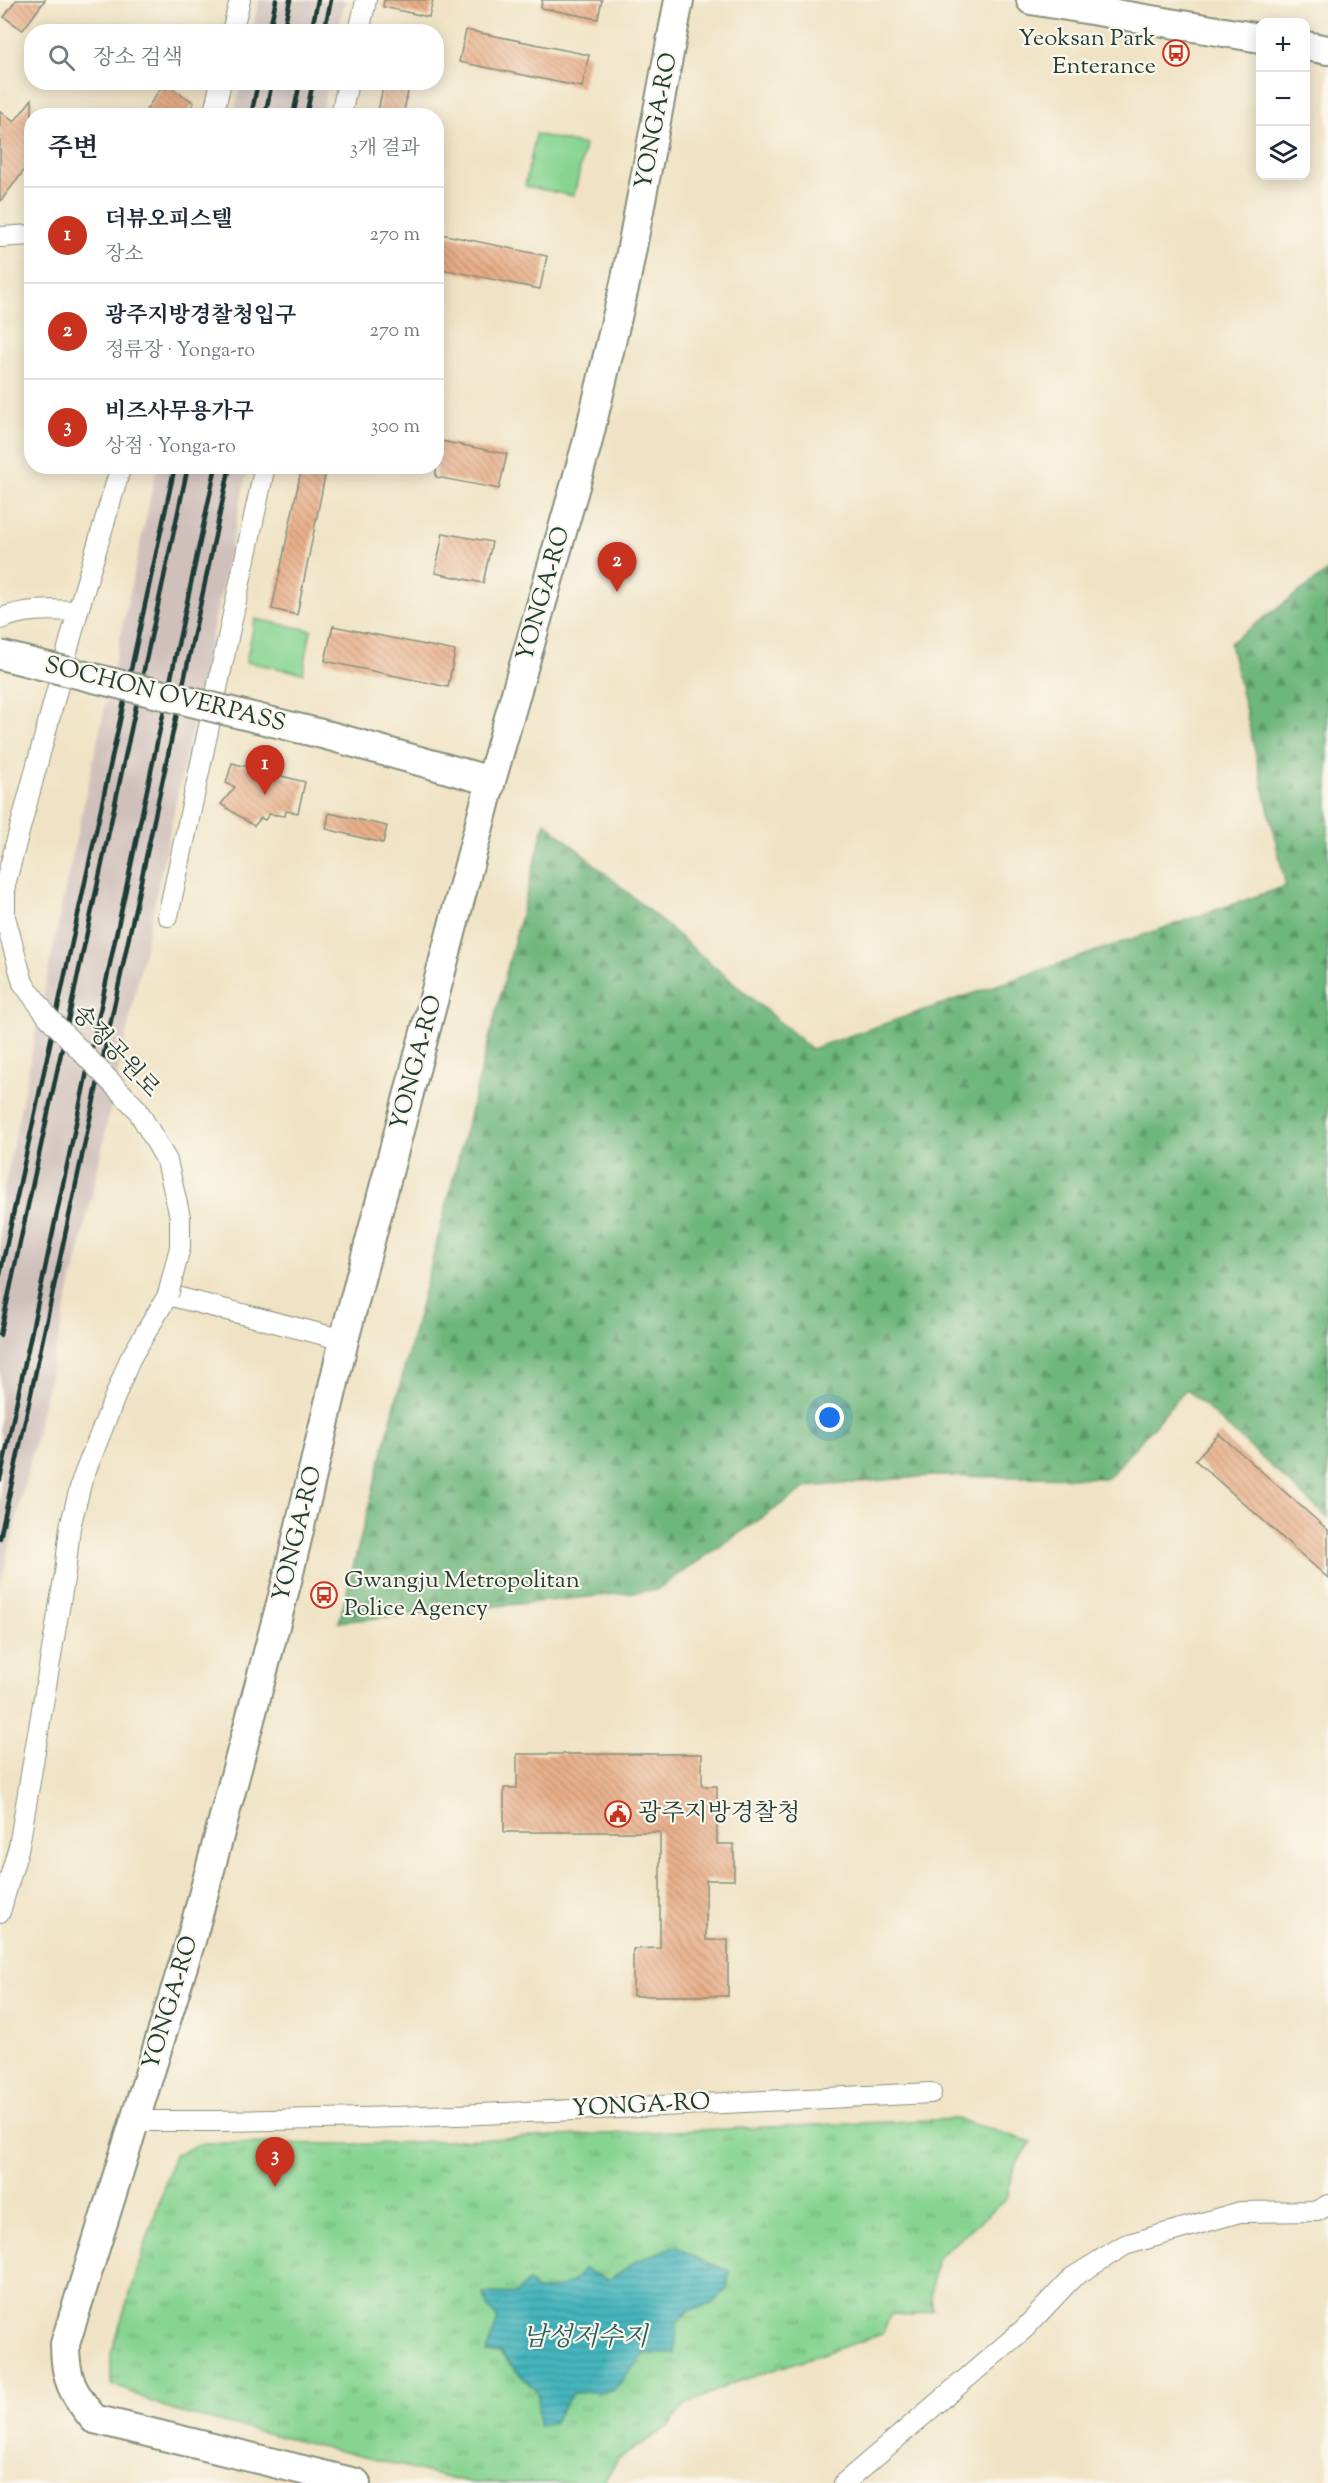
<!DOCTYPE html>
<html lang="ko">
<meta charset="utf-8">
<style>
body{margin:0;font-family:"Sorts Mill Goudy","Noto Serif KR",serif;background:#f2f2f3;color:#1f2937}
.controls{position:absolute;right:18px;top:18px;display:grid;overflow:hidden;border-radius:12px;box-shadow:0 3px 15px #0003}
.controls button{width:54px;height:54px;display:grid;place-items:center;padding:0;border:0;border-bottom:2px solid #e0e1e3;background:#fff;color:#1f2937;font:30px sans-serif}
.you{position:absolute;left:830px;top:1418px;width:21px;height:21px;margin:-15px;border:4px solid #fff;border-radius:50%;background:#1a73e8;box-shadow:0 0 0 9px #1a73e833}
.badge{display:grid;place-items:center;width:39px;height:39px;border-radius:50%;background:#c8321e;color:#fff;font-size:20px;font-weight:700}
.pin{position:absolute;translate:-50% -50px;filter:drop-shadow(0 2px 3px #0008)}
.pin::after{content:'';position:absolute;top:32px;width:21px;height:18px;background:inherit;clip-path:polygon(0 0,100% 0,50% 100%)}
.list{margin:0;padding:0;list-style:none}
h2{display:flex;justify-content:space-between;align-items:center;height:78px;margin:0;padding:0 24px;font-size:26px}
h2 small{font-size:20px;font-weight:400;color:#747a83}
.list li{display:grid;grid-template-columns:39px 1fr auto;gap:18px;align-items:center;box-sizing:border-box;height:96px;padding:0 24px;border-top:2px solid #e0e1e3}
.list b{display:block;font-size:22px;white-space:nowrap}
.list p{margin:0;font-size:20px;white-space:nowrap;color:#747a83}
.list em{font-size:20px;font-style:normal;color:#747a83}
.icon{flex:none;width:33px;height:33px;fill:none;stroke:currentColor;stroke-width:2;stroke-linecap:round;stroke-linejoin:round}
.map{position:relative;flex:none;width:1328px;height:2483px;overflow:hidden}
.search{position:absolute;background:#fff;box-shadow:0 3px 15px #0003;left:24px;top:24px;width:420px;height:66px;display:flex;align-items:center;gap:15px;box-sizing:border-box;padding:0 21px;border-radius:24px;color:#747a83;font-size:22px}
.panel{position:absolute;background:#fff;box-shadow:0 3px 15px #0003;left:24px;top:108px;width:420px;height:366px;border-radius:24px}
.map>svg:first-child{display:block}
</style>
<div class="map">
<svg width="1328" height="2483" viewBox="0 0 1328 2483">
<defs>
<pattern id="grass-tufts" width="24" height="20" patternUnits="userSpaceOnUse" patternTransform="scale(1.5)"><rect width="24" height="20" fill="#87d492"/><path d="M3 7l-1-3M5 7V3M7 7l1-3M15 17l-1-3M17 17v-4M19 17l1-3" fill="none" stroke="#6ead78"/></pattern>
<pattern id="forest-firs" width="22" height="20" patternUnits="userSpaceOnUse" patternTransform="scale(1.5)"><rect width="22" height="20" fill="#6db67c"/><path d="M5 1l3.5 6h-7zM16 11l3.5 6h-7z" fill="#599566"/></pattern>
<pattern id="water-rules" width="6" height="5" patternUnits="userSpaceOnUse" patternTransform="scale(1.5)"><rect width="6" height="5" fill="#45b5bd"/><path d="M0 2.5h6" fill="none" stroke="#39949a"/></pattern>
<pattern id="building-back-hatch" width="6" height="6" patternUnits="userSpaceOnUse" patternTransform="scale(1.5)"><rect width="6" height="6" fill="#e9af89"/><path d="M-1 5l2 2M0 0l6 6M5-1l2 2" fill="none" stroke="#bc9071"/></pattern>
</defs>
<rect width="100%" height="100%" fill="#fbf7ec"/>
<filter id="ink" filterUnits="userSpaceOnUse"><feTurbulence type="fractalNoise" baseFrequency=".0167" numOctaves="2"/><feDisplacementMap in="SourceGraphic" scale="12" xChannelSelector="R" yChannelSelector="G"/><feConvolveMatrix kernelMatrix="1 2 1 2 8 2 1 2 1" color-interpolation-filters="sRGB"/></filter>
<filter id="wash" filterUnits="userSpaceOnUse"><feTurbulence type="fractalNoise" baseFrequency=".008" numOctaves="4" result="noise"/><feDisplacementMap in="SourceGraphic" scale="24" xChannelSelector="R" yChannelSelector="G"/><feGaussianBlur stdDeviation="1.35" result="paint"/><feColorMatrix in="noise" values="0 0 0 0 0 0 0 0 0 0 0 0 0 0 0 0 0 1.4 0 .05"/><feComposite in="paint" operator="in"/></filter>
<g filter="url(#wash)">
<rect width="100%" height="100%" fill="#f0e3c5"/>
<path fill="#d0c0bb" d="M 259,0 L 345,0 L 338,31 L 252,31 Z
M 241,83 L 241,82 L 328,83 L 321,115 L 234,115 Z
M 157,467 L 248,467 L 90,1204 L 0,1589 L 0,1208 L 63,899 Z"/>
<path fill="url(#grass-tufts)" stroke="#538863" stroke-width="1.5" fill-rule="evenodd" d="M 957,2119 L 1032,2142 L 1014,2167 L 1007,2198 L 936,2259 L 931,2298 L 933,2310 L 911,2315 L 891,2314 L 882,2334 L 731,2384 L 685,2405 L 668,2427 L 618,2459 L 603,2483 L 472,2483 L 174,2411 L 111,2384 L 111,2353 L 174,2155 L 203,2143 L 368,2144 ZM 636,2261 L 702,2261 L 729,2271 L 727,2289 L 711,2304 L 689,2310 L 677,2324 L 635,2363 L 612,2391 L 572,2393 L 554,2422 L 539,2425 L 538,2393 L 499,2353 L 486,2353 L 498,2319 L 487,2306 L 484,2293 C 508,2294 544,2294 567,2286 C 574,2283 579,2276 583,2269 L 609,2280 Z"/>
<path fill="url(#forest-firs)" stroke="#467a58" stroke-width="1.5" d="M 1328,571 L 1328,1518 L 1186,1389 L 1108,1478 L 930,1476 L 807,1487 L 656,1590 L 339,1622 L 545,822 L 811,1049 L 1286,886 L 1230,643 Z"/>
<path fill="#87d492" stroke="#538863" stroke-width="1.5" d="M 536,134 L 585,145 L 574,196 L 525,186 Z
M 255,619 L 311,630 L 303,673 L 246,662 Z"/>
<path fill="url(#water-rules)" stroke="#327978" stroke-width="1.5" d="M 675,2246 L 702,2261 L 729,2271 L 727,2289 L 711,2304 L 689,2310 L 677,2323 L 675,2354 L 644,2354 L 613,2391 L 572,2393 L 554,2422 L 539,2426 L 538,2393 L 500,2353 L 486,2353 L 498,2319 L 487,2306 L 484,2293 L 516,2294 L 528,2281 L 536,2291 C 556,2288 573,2288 583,2269 L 609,2280 L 636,2261 Z"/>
<g id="blocks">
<path fill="url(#building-back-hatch)" d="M 16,0 L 45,0 L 23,30 L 4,17 Z
M 384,0 L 433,0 L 429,17 L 383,7 Z
M 542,0 L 602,0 L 598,19 L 541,8 Z
M 466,30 L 589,55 L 582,87 L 459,62 Z
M 384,82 L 410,82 L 403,116 L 377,116 Z
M 168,85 L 194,103 L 185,116 L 142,116 L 162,86 L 166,89 Z
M 32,99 L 32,160 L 0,202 L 0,111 L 14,122 Z
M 436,233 L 547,256 L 540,289 L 436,268 Z
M 436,440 L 507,454 L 499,489 L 436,477 Z
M 302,466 L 327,466 L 297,615 L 272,609 Z
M 443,533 L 492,542 L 483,583 L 435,573 Z
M 333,626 L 455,651 L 448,687 L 325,661 Z
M 232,763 L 305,782 L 298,813 L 286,811 L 285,816 L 269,814 L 265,820 L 261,818 L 254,826 L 221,804 L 235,787 L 226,783 Z
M 329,813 L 387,826 L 383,843 L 326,829 Z
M 1219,1434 L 1328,1530 L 1328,1578 L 1195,1460 Z
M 517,1754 L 702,1754 L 702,1786 L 717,1786 L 717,1844 L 734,1844 L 734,1880 L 706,1880 L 706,1940 L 728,1940 L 728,1996 L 633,1996 L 633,1949 L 660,1948 L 660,1832 L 504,1832 L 504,1788 L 517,1788 Z"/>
</g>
</g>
<g filter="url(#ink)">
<use href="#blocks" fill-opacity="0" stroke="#88907c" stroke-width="1.5"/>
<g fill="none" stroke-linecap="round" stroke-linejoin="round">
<g stroke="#88907c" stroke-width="22">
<path id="street" d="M 232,32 L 240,0
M 359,32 L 366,0
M 213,116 L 221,82
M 341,116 L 348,82
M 0,237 L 32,235
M 0,619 C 25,608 52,610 78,611
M 15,847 L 78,611 L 121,466
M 168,916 L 265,466
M 0,1912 L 19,1846 L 65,1573 L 70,1527 L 82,1480 L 130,1359 L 168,1295 L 344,1340
M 135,2121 C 401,2122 666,2105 931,2093
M 844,2483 L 1024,2329 L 1073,2277 L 1125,2245 L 1240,2212 L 1317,2211 L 1328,2205"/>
</g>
<g stroke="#88907c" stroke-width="32">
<path id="secondary" d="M 1031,0 L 1260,38
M 1306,46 L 1328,50
M 330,736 L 491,781
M 356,2483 L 94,2419 C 72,2392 65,2379 65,2344 L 192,1937 L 287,1581 L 344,1340 L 491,781 L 587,444 L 626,279 L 679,0"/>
</g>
<use href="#street" stroke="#fff" stroke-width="20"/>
<use href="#secondary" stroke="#fff" stroke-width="28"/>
<path stroke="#1f3d34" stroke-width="4.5" d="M 269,32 L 276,0
M 283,32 L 290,0
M 311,32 L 318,0
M 324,32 L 331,0
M 251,116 L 258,82
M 265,116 L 272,82
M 293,116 L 300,82
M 306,116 L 313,82
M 0,1275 L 175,466
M 0,1335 L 188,466
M 0,1480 L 216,466
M 0,1538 L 230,466"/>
<g stroke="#88907c" stroke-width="22" stroke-linecap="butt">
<path id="street-bridge" d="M 15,847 L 5,885 L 5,917 L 23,983 L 48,1017 L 137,1109 L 167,1161 L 180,1217 L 180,1247 L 168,1295"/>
</g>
<g stroke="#88907c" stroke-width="32" stroke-linecap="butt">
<path id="secondary-bridge" d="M 0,655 L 330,736"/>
</g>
<use href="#street-bridge" stroke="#fff" stroke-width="20"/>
<use href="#secondary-bridge" stroke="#fff" stroke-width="28"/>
</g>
</g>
<defs>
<g id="bus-ring" transform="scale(1.35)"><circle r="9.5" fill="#fbf7ec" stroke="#c8321e" stroke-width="1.5"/><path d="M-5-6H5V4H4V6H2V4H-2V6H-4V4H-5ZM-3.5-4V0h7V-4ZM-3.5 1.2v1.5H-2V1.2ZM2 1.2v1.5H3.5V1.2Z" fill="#c8321e"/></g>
<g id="civic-ring" transform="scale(1.35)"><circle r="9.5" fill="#fbf7ec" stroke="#c8321e" stroke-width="1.5"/><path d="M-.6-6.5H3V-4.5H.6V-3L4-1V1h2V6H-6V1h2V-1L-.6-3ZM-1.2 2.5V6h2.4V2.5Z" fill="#c8321e"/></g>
</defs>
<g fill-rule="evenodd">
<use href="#bus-ring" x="1176" y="53"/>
<use href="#bus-ring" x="324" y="1595"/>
<use href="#civic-ring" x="618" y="1814"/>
</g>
<g text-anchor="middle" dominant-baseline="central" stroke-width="4.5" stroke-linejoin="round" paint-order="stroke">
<g font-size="24" fill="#1f3d34" stroke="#fbf7ec" text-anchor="start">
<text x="1156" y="39" text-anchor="end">Yeoksan Park<tspan x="1156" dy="28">Enterance</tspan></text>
<text x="344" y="1581">Gwangju Metropolitan<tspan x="344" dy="28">Police Agency</tspan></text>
<text x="638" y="1814">광주지방경찰청</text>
</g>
<g font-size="24" fill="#1f3d34" stroke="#fbf7ec">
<text transform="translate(657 121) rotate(-79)">YONGA-RO</text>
<text transform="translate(544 594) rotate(-74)">YONGA-RO</text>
<text transform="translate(165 695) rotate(14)">SOCHON OVERPASS</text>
<text transform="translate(115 1052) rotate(47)">송정공원로</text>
<text transform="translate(417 1063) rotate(-75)">YONGA-RO</text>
<text transform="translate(298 1534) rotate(-76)">YONGA-RO</text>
<text transform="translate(171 2003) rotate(-73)">YONGA-RO</text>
<text transform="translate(641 2106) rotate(-3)">YONGA-RO</text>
</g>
<g font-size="26" font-style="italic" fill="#2a615d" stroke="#fbf7ec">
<text x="585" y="2338">남성저수지</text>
</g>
</g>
</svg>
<div class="controls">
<button>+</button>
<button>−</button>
<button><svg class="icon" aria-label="layers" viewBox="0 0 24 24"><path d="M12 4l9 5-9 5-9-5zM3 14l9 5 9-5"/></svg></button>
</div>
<div class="you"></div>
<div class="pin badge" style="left:265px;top:795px">1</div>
<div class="pin badge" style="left:617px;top:592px">2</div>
<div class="pin badge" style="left:275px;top:2187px">3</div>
<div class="search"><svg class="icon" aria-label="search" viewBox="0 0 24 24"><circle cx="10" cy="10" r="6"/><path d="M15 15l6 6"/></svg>장소 검색</div>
<section class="panel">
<h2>주변<small>3개 결과</small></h2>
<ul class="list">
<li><span class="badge">1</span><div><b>더뷰오피스텔</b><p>장소</p></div><em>270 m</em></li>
<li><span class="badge">2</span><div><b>광주지방경찰청입구</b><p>정류장 · Yonga-ro</p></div><em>270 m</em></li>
<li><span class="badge">3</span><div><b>비즈사무용가구</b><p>상점 · Yonga-ro</p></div><em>300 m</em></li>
</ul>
</section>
</div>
